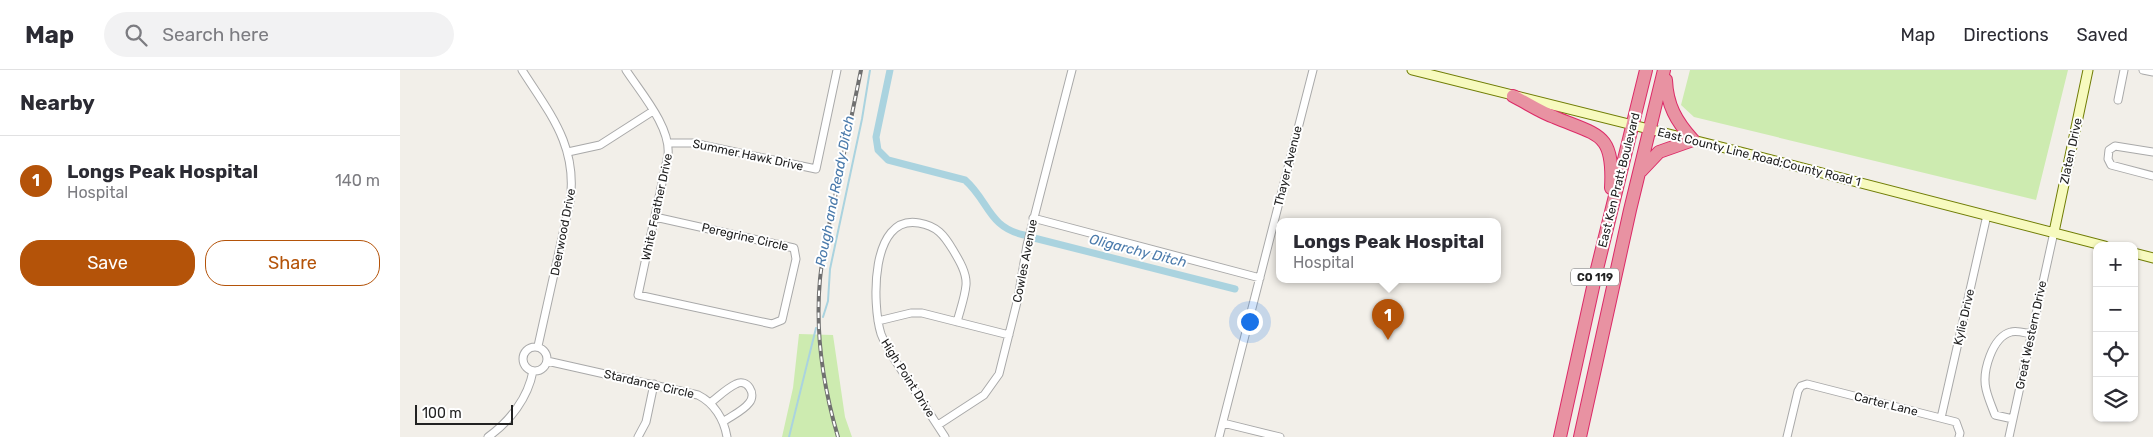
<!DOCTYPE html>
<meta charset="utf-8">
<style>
body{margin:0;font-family:Rubik,sans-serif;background:#f2f2f3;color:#2b2b33}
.controls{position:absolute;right:15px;bottom:15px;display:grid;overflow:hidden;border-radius:10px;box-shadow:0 1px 4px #0004}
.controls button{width:45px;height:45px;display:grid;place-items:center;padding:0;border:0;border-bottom:1px solid #e1e1e2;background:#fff;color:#2b2b33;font:25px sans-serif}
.scale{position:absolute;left:15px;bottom:12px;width:98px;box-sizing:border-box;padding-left:5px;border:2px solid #222;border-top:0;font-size:14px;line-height:18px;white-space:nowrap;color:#222;-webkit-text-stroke:4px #fff;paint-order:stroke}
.you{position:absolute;left:849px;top:251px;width:18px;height:18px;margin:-12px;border:4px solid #fff;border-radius:50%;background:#1a73e8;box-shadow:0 0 0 8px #1a73e833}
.badge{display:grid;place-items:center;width:32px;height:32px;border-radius:50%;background:#b45309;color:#fff;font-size:16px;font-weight:700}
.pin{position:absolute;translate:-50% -41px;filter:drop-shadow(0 1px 2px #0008)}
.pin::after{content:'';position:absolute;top:26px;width:18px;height:15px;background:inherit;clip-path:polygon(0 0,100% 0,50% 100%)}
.popup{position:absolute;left:876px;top:148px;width:225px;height:65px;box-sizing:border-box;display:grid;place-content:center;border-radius:10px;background:#fff;filter:drop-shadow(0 1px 4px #0005);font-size:16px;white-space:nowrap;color:#7c7c81}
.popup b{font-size:19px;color:#2b2b33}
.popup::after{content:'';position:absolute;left:50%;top:100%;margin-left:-10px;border:10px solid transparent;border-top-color:#fff}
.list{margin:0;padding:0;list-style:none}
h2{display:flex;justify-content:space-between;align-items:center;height:65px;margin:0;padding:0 20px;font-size:21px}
h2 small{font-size:16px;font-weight:400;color:#7c7c81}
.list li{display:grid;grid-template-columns:32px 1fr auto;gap:15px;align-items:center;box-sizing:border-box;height:90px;padding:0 20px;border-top:1px solid #e1e1e2}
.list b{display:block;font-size:19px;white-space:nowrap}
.list p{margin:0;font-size:16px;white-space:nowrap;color:#7c7c81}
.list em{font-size:16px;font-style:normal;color:#7c7c81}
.actions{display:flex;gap:10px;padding:15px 20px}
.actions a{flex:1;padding:11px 0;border:1px solid #b45309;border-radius:20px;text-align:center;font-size:18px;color:#b45309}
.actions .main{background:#b45309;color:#fff}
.icon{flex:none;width:28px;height:28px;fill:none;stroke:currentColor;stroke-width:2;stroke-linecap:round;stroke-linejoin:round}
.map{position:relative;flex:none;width:1753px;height:367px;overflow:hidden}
header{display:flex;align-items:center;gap:30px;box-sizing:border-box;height:70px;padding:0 25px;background:#fff;border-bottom:1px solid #e1e1e2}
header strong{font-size:24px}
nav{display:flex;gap:28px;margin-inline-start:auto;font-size:18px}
.search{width:350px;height:45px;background:#f2f2f3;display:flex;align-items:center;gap:12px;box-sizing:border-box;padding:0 18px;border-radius:28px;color:#7c7c81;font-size:19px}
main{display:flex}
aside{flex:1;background:#fff}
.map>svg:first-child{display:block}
</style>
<header>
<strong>Map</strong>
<div class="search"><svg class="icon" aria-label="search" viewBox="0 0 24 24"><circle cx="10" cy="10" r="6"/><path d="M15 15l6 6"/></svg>Search here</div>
<nav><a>Map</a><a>Directions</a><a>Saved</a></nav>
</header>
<main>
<aside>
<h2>Nearby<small></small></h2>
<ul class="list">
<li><span class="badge">1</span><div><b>Longs Peak Hospital</b><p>Hospital</p></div><em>140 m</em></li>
</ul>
<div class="actions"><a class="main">Save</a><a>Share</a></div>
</aside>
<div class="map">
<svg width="1753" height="367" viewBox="0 0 1753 367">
<rect width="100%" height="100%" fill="#f2efe9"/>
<path fill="#cdebb0" d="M 1290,0 L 1668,0 L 1636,130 L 1294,47 L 1281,35 Z
M 399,264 L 433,265 L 445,347 L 452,367 L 382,367 L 393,318 Z"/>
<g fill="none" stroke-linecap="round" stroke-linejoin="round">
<path stroke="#aad3df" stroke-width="2" d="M 423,247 L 428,231 L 430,199 L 462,49 L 470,0
M 389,367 L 416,258"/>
<path stroke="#aad3df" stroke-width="7" d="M 490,0 L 476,67 L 478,80 L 488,90 L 565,110 C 589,131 588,157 624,165
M 634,168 L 835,219"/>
<g stroke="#a9a9a9" stroke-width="9">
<path id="street" d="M 122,0 C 150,44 178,76 170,132 L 138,276
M 226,0 C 241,23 271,57 268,85 L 238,225 L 372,254 L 382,250 L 396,189 L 394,178 L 255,147
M 1743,0 L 1753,2
M 1718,30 L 1724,0
M 269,73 L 293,73 L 416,99 L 437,0
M 168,82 L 200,75 L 253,41
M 1753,82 L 1715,76 L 1709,80 L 1708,89 L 1711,95 L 1753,106
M 633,148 L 860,208
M 478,251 L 511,243 L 522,243 L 609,265
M123 289a12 12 0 1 1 24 0a12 12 0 1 1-24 0Z
M 147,291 L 298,325 C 314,333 324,349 327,367
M 310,333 C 318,327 327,318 336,314 C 347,308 357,324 349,333 C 343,341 331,346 323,352
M 1541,348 L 1587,145
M 1613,349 L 1595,345 C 1592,337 1588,328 1586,319 C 1582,302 1592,267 1611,262 C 1617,260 1625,263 1631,264
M 823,353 L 880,367
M 538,355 L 584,325 L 599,304 L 618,228 L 627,175 L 672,0
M 88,367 C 110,351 128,328 133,301
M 238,367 L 246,352 L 254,314
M 545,367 C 532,347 519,327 506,307 C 497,293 487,280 481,264 C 472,235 470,144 519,153 C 537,156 544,165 553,180 C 559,190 567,203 566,215 C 565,227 560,240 557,252
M 819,367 L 913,0
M 1387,367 L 1398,321 L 1401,316 L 1407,314 L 1556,352 L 1560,363 L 1559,367
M 1609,367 L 1654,162"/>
</g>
<g stroke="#707d05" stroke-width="11">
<path id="secondary" d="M 1012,0 L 1325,78 L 1705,176
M 1654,162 L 1688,0
M 1734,183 L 1753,188"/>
</g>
<g stroke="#dc2a67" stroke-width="14">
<path id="highway" d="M 1113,26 C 1127,33 1140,42 1154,47 C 1199,66 1214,62 1211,118
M 1241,101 L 1259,82 L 1293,70 C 1276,51 1267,35 1266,10
M 1160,367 L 1197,199 L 1246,0
M 1180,367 L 1230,140 L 1264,0"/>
</g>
<use href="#street" stroke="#fff" stroke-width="7"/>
<use href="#secondary" stroke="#f7fabf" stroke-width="9"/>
<use href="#highway" stroke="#e892a2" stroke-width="12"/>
<g stroke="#707070" stroke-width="4">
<path id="rail" d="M 438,367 C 423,316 415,263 420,209 C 423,181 429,154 435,127 C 444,85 452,42 461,0"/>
</g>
<use href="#rail" stroke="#fff" stroke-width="2" stroke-dasharray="5.5" stroke-linecap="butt"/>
</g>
<g text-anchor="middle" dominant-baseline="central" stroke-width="4" stroke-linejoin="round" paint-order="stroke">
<rect fill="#fff" stroke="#646464" stroke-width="1" x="1171" y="198.5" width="48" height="17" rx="4"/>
<g font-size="11" font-weight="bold" fill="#222">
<text x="1195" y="207">CO 119</text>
</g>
<g font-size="12" fill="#222" stroke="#fff">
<text transform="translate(1671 81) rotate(-78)">Zlaten Drive</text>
<text transform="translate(348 85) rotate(12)">Summer Hawk Drive</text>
<text transform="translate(1359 87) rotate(14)">East County Line Road;County Road 1</text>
<text transform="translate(888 96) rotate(-76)">Thayer Avenue</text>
<text transform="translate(1219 110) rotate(-76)">East Ken Pratt Boulevard</text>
<text transform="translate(257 137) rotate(-78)">White Feather Drive</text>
<text transform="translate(163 162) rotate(-79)">Deerwood Drive</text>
<text transform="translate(345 167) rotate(13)">Peregrine Circle</text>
<text transform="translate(625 191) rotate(-79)">Cowles Avenue</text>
<text transform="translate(1564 247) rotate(-77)">Kylie Drive</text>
<text transform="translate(1631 265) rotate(-78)">Great Western Drive</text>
<text transform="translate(508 308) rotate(58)">High Point Drive</text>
<text transform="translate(249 314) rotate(13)">Stardance Circle</text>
<text transform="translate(1486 334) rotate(14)">Carter Lane</text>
</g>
<g font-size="14" font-style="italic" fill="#4a7aab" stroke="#fff">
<text transform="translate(435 121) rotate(-79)">Rough and Ready Ditch</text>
<text transform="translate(738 181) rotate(14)">Oligarchy Ditch</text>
</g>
</g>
</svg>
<div class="controls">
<button>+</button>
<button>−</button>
<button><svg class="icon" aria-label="locate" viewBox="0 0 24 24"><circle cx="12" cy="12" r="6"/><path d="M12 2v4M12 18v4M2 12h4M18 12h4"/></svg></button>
<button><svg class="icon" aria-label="layers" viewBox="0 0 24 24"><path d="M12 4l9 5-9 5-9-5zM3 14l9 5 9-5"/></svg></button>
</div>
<div class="scale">100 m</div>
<div class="you"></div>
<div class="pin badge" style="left:988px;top:270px">1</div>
<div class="popup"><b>Longs Peak Hospital</b>Hospital</div>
</div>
</main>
